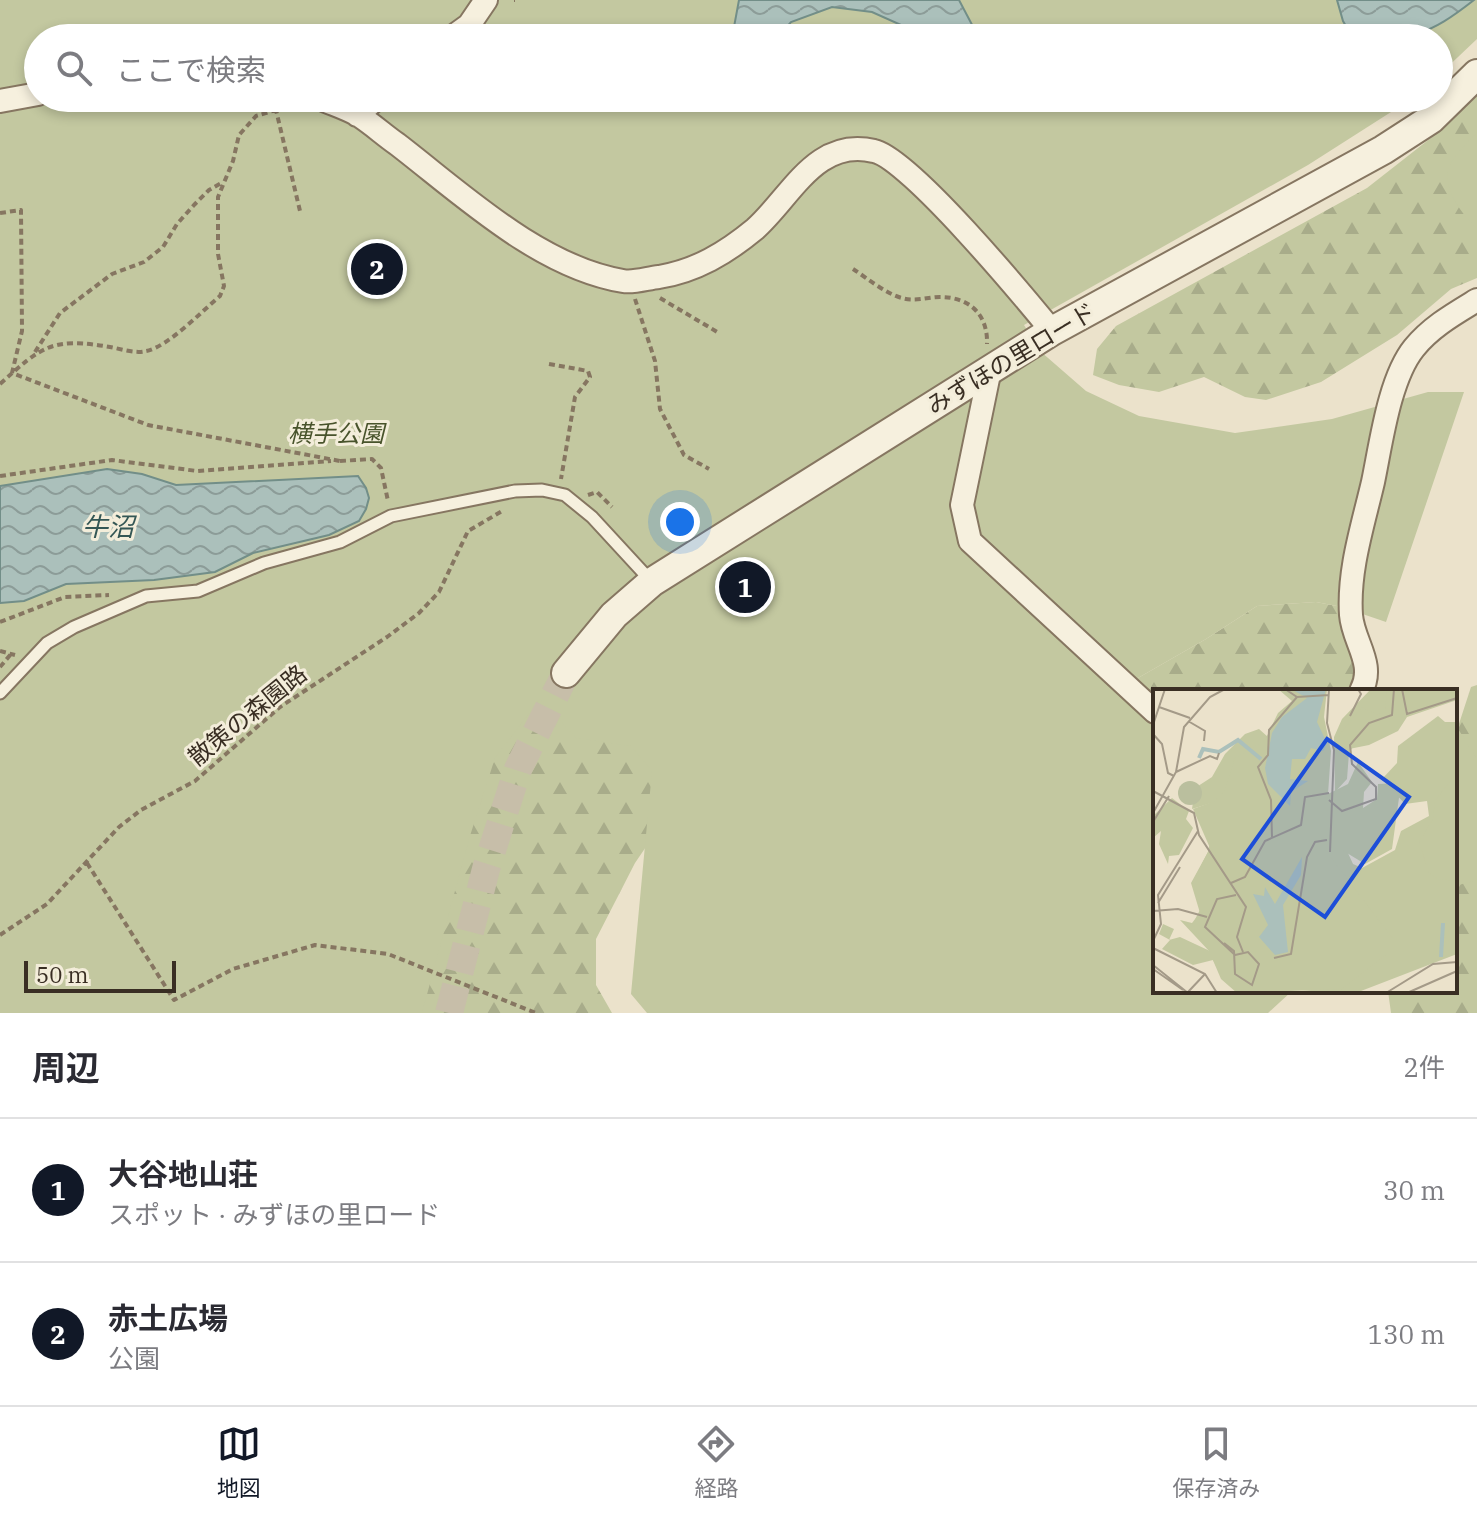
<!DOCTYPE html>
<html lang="ja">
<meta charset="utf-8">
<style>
body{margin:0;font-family:"IBM Plex Serif","Noto Sans JP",serif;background:#f2f2f3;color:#2b2b33}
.scale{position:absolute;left:24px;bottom:20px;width:152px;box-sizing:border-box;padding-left:8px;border:4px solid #392e23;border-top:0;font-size:22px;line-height:28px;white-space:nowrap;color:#392e23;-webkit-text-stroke:6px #f3edda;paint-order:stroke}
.you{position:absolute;left:680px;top:522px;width:28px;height:28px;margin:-20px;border:6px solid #fff;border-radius:50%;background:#1a73e8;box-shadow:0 0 0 12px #1a73e833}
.badge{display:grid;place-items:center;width:52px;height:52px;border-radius:50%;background:#111827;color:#fff;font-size:26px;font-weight:700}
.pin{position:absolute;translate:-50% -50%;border:4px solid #fff;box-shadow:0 2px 8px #0006}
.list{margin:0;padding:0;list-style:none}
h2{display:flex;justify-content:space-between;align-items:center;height:104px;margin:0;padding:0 32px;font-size:34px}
h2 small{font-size:26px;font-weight:400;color:#7c7c81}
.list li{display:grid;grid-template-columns:52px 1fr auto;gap:24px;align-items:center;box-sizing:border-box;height:144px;padding:0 32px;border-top:2px solid #e1e1e2}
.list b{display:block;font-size:30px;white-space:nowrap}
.list p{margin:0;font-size:26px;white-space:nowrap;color:#7c7c81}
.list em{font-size:26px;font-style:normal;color:#7c7c81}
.icon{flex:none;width:44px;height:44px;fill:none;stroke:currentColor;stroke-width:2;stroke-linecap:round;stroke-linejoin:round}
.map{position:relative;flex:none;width:1477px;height:1013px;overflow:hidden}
.search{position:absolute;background:#fff;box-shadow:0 4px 12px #0003;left:24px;right:24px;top:24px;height:88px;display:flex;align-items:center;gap:20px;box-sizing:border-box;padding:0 28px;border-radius:44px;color:#7c7c81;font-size:30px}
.sheet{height:392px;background:#fff}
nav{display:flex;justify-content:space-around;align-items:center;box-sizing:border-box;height:112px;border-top:2px solid #e1e1e2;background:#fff;font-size:22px;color:#7c7c81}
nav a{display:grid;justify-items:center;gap:4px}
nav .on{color:#111827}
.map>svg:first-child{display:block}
</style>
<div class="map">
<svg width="1477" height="1013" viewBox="0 0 1477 1013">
<defs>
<pattern id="forest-firs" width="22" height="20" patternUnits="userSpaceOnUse" patternTransform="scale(2)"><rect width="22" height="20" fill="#c3c8a0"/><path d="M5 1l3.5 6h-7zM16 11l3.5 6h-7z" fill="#a8ac8a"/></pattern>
<pattern id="water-waves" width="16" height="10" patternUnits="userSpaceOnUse" patternTransform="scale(2)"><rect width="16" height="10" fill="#abc0bb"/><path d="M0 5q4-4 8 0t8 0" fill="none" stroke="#8c9c98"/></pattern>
</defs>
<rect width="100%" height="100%" fill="#ebe2cb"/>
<path fill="url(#forest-firs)" d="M 1477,96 L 1477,278 L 1451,289 L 1397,335 L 1321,382 L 1266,400 L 1245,397 L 1204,377 L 1159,392 L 1119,385 L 1093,375 L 1097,349 L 1116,326 L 1367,188 L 1441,130 Z
M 403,539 L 701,766 L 635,863 L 596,939 L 596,985 L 612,1013 L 0,1013 Z
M 1316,602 L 1342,607 L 1359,656 L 1355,691 L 1155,691 L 1155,703 L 1131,682 L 1206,639 L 1257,606 Z
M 1477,685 L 1477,1013 L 1391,1013 L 1388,991 L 1455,991 L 1455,736 L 1471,687 Z"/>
<path fill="#c3c8a0" d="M 0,0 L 1477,0 L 1477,39 L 1439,75 L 1439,38 L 38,38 L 38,98 L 1413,98 L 1308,165 L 1024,325 L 1040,351 L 1086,391 L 1139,416 L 1235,433 L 1332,419 L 1428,392 L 1464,392 L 1386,622 L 1342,607 L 1316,602 L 1257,606 L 1206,639 L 1117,690 L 1155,722 L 1155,991 L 1292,991 L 1268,1013 L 647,1013 L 631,994 L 652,771 L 631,746 L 576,738 L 540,699 L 495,758 L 469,839 L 422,1013 L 0,1013 Z
M 1477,132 L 1477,229 C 1463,215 1442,190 1449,167 C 1452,158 1470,140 1477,132 Z
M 1455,724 L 1477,759 L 1477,880 L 1455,886 Z"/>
<path fill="url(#water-waves)" stroke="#728e88" stroke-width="2" d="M 739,0 L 959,0 L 979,38 L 930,38 L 872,12 L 832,7 L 791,22 L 777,38 L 729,38 L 734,27 Z
M 1337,0 L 1474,0 C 1428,36 1412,40 1353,38 L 1343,21 Z
M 107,469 L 142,474 L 176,485 L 358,476 L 366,488 L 369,498 L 366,509 L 359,521 L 329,535 L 253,553 L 215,572 L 154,580 L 66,584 L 24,601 L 0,603 L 0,486 Z"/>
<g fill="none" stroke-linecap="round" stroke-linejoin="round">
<path stroke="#c7bea9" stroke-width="28" stroke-dasharray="28 14" stroke-linecap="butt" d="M 449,1013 L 486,869 L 518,769 L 566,673"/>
<g stroke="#867661" stroke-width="15">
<path id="service" d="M 0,693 L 47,643 L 74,627 L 146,596 L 198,591 L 264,563 L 340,542 L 391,516 L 515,491 L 542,490 L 565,495 L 592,517 L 651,581"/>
</g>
<g stroke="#867661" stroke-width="26">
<path id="minor" d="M 451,38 L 469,25 L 486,0
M 319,98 C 332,104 346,108 358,115 C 371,123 384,135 397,144 C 462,194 539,267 623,281 C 634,283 648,278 659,277 C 696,271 726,253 755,229 C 791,197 816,137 874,151 C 909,158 1025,298 1052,331
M 0,101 L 38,94
M 357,115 L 377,98
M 990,369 L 962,505 L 970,541 L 1155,712
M 1361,691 C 1376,664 1353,642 1351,615 C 1348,570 1363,525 1373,482 C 1381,444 1389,379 1414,348 C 1431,327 1454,314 1477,300"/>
</g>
<g stroke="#867661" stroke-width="32">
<path id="tertiary" d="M 566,673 L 614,615 L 652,582 L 1052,331 L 1383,150 L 1431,119 L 1477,74"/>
</g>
<path stroke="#867661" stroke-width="4" stroke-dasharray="6 4" stroke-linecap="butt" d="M 514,0 L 515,0
M 279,98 L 276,110 L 300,211
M 0,213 L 21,210 L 22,331 L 12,373 L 148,425 L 340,461
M 853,269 C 867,278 886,294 902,298 C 915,302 928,297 940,297 C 970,297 988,315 987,344
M 660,298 L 719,333
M 635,299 L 655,361 L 660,409 L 684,455 L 709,469
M 35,352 L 60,313 L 112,274 L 144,262 L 163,247 L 177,224 L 194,205 L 209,190 L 223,182
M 549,364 L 588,371 L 590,377 L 575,397 L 561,479
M 0,384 C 42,346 52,337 110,347 C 121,349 136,354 146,351 C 168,347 202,311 220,296 L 224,286 L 218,254 L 218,197 L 233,161 L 239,135 L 256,116 L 276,110
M 340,461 L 372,459 L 381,468 L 388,501
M 0,476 L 112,460 L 197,471 L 331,461
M 588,495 L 597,492 L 612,507
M 0,622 L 65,597 L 109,595
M 0,651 L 15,655
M 0,667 L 11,654
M 87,863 L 174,1000 L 233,969 L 315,945 L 388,954 L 536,1013
M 0,935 L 47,904 L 119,827 L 141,810 L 195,781 L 280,707 L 387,637 L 419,613 L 439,592 L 468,531 L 504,510"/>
<use href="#service" stroke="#f6f0de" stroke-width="11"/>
<use href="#minor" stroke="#f6f0de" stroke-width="22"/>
<use href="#tertiary" stroke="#f6f0de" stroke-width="28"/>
</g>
<g text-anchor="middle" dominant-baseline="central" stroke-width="6" stroke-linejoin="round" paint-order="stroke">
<g font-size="24" fill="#392e23" stroke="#f3edda">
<text transform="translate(1011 358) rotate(-31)">みずほの里ロード</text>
<text transform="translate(247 715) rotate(-39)">散策の森園路</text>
</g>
<g font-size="24" font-style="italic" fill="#48532b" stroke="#f3edda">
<text x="336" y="433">横手公園</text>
</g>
<g font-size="26" font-style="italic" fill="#345755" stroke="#f3edda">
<text x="108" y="526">牛沼</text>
</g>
</g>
<g transform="translate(1153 689)">
<rect width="304" height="304" fill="#ebe2cb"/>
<path d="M 218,0 L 240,0 L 240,23 L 216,33 L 196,64 L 194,90 L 182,103 L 181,48 L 189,30 ZM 285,27 L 292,33 L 304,33 L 304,265 L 208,302 L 131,304 L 167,300 L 161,299 L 148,195 L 189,151 L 200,175 L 209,179 L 242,161 L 248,142 L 276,127 L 274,112 L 252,115 L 229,90 L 244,74 L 245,57 ZM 106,40 L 115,48 L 114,304 L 84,304 L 68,290 L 56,262 L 27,231 L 39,234 L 47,224 L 38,194 L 55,163 L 65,112 L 39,120 L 42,99 L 59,88 L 72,65 L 92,45 ZM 19,109 L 36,122 L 33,130 L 40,139 L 26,166 L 16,167 L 15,175 L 6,155 L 8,142 L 0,149 L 0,127 Z" fill="#c3c8a0"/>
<path d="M25 104a12 12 0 1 1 24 0a12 12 0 1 1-24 0Z" fill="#babf9e"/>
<path d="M 125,0 L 174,0 L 171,28 L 178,62 L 175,105 L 195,95 L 205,73 L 219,93 L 211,103 L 210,119 L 224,110 L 225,95 L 248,94 L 239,160 L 212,175 L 189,161 L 177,167 L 240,250 L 234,265 L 189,300 L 87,304 L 70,290 L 60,271 L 40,276 L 9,260 L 17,251 L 6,245 L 10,235 L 21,240 L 16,251 L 27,248 L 57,262 L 39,236 L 47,221 L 39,194 L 57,159 L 40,120 L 62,112 L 71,102 L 82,69 L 112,51 L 125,24 L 139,12 ZM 234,0 L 304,0 L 304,11 L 254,28 L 245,42 L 216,56 L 186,62 L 187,45 L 209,18 L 224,26 L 232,23 ZM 304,83 L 304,192 L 285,190 L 276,184 L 266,153 L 280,130 L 282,112 Z" fill="#c3c8a0"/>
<path d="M 138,0 L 173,0 L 164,33 L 174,54 L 170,62 L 158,59 L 152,70 L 139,70 L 137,90 L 155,92 L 138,103 L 137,117 L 115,95 L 112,79 L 119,44 L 129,28 L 154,9 ZM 149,168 L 148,186 L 130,216 L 135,263 L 122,266 L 106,248 L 115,236 L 100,205 L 111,207 L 112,198 L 122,215 Z" fill="#abc0bb"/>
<path fill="none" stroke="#abc0bb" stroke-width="4" d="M 46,69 L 50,60 L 66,63 L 85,51 L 108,70M 288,268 L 290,234"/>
<path fill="none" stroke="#a49a88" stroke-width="2" d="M 132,0 L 144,8 L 176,6M 176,0 L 174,34 L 181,61 L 177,163M 249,0 L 254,25 L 304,9M 6,18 L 37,29M 197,27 L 208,5 L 205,0M 35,32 L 52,42 L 51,52M 0,36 L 12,0M 0,45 L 9,55 L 15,84 L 21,87M 23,83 L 57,67 L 64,70 L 66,64M 0,102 L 41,124 L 46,146 L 93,218 L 84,248 L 90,263M 176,111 L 189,122 L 223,110 L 223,98 L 199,75 L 197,56 L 216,34 L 239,26 L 241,0M 0,124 L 23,83 L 31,38 L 57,8 L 72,0M 0,133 L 16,107M 119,148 L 118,111 L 105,78 L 115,66 L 116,41 L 144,8M 78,194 L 92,188 L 112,152 L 148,136 L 152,108 L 176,104M 5,214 L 27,178M 0,222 L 25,220 L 54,228M 0,252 L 8,235 L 5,206 L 45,142M 71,254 L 81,262 L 82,285 L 99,296 L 106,275 L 95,263 L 82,266M 0,259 L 52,285 L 64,304M 82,266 L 52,238 L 64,210 L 83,206M 121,269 L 138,265 L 154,168 L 162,153 L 174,151M 0,276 L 35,304M 0,280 L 30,301M 35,303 L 52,285M 233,304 L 280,275 L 304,273M 254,304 L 304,282"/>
<path fill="#1d4ed8" fill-opacity="0.15" stroke="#1d4ed8" stroke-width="4" d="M 174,50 L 256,108 L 172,228 L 89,170 Z"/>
<rect width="304" height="304" fill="none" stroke="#392e23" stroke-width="4"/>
</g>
</svg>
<div class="scale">50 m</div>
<div class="you"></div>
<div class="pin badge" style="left:745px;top:587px">1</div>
<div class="pin badge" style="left:377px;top:269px">2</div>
<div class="search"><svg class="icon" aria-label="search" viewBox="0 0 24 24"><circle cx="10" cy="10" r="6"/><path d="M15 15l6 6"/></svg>ここで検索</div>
</div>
<section class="sheet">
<h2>周辺<small>2件</small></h2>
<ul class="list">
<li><span class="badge">1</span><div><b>大谷地山荘</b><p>スポット · みずほの里ロード</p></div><em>30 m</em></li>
<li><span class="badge">2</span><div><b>赤土広場</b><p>公園</p></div><em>130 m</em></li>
</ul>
</section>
<nav>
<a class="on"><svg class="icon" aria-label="map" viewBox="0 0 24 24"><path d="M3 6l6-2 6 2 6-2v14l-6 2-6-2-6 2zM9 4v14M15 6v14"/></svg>地図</a>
<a><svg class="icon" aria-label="directions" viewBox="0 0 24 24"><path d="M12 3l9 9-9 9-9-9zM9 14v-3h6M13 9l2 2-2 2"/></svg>経路</a>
<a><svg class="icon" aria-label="saved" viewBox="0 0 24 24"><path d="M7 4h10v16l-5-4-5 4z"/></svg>保存済み</a>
</nav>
